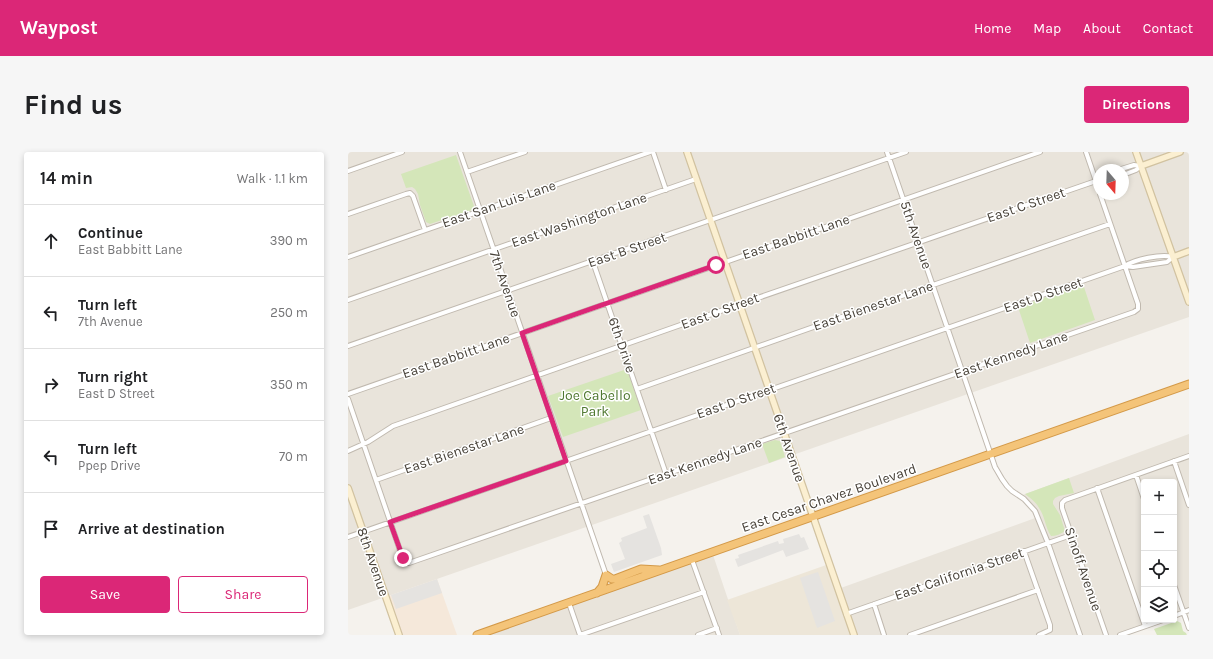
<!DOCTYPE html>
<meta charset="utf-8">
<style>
body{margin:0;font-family:Karla,sans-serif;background:#f6f6f6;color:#202124}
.controls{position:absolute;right:12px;bottom:12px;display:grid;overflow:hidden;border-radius:4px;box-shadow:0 2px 6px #0003}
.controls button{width:36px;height:36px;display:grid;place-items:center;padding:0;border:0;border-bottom:1px solid #e0e0e0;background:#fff;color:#202124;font:20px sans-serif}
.compass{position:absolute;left:745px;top:12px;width:36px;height:36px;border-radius:50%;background:#fff;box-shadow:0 2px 6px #0003;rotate:161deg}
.stop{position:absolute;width:12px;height:12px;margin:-9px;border:3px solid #db2777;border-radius:50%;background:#fff}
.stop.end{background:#db2777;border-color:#fff;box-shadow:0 1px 4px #0008}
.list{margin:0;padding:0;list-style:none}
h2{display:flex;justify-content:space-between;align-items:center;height:52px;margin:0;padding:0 16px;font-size:17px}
h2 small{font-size:13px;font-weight:400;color:#757577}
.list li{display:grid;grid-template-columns:26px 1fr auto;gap:12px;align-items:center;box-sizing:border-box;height:72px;padding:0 16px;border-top:1px solid #e0e0e0}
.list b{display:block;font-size:15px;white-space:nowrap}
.list p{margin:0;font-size:13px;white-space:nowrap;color:#757577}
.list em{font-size:13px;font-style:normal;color:#757577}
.actions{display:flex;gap:8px;padding:12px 16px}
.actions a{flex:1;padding:9px 0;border:1px solid #db2777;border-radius:4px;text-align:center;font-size:14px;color:#db2777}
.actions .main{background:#db2777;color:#fff}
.icon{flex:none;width:22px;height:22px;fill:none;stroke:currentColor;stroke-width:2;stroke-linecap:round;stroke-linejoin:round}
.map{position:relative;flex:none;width:841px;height:483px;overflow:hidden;border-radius:4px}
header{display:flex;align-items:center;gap:24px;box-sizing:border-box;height:56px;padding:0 20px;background:#db2777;color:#fff}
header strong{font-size:19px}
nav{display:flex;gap:22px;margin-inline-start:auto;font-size:14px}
.intro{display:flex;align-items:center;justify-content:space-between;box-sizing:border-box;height:96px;padding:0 24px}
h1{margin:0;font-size:28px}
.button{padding:10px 18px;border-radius:4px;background:#db2777;color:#fff;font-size:14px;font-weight:700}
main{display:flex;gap:24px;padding:0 24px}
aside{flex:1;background:#fff;border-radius:4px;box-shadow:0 2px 6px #0003}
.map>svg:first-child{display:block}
</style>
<header>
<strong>Waypost</strong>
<nav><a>Home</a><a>Map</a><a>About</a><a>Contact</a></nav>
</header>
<div class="intro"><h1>Find us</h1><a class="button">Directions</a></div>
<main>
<aside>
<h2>14 min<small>Walk · 1.1 km</small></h2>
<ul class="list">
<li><svg class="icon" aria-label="ahead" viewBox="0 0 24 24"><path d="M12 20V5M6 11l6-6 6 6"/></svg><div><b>Continue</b><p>East Babbitt Lane</p></div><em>390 m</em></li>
<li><svg class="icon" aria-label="left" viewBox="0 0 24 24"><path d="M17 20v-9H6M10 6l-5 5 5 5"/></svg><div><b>Turn left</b><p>7th Avenue</p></div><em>250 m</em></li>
<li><svg class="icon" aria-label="right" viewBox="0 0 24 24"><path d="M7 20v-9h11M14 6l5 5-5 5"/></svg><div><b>Turn right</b><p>East D Street</p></div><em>350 m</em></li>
<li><svg class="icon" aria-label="left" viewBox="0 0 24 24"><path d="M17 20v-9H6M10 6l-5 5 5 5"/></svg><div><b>Turn left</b><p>Ppep Drive</p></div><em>70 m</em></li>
<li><svg class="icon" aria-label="arrive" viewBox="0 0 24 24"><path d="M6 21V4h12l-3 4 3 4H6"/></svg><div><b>Arrive at destination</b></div></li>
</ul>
<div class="actions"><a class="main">Save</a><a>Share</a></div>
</aside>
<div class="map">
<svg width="841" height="483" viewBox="0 0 841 483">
<rect width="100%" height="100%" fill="#f5f2ed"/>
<path fill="#e9e4db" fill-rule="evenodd" d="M 0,0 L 841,0 L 841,165 L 0,458 ZM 751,18 L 775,18 L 775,42 L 751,42 Z
M 841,282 L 841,459 L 826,464 L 826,330 L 796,330 L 796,468 L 815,468 L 772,483 L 506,483 L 490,437 L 690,365 L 672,344 Z
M 364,400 L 392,483 L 128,483 Z"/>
<path fill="#f5e8da" d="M 89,427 L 109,483 L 51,483 L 38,445 Z"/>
<path fill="#ede6d8" d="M 481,412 L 506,483 L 392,483 L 379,448 Z"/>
<path fill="#d4e6b9" d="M 108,3 L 127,57 L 82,72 L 78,70 L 72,53 L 70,42 L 67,37 L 64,35 L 58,36 L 53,22 Z
M 735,132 L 747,168 L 682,191 L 670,155 Z
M 279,217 L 293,258 L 215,285 L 200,244 Z
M 427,288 L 432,289 L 437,305 L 421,311 L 414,292 Z
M 721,326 L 726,341 L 711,344 L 707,346 L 705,349 L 705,352 L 712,363 L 717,379 C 713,382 708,384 703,384 C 697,375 697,364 691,356 C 688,350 682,346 677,342 Z
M 829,469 L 833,471 L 835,479 L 838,481 L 839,483 L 809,483 L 806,477 Z"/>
<path fill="#e5e3e0" d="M 301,362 L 313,396 L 314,403 L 266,420 L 263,412 L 277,407 L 271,391 L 274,389 L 273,386 L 299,376 L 295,364 Z
M 451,382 L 453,386 L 456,385 L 461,397 L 438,405 L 435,398 L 390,415 L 387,407 L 391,406 L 390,403 L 430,389 L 431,392 L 436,391 L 435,387 Z
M 470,420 L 487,469 L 469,476 L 452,426 Z
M 89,427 L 94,441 L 48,457 L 43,443 Z"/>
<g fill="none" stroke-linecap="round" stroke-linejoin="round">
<g stroke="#c0b9af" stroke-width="6">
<path id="street" d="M 112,0 L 258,423
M 305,0 L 318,38
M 539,0 L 647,315 L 654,327 L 659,334 L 664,339 L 676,347 L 687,359 L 700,391 L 732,483
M 738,0 L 751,38
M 770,18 L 786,13 L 793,14
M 0,19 L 54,0
M 119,20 L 177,0
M 775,23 L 788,18 L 793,14
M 0,62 L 58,42 L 62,41 L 65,44 L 77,78
M 0,105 L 302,0
M 245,110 L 318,322
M 777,114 L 785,115 L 819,110 L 825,105
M 0,148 L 348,27
M 0,194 L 558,0
M 289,237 L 585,133 L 762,72
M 0,242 L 692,0
M 0,247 L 55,407 L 58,411 L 61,411 L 786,160 L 790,157 L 790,152 L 752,42
M 0,299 L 20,290 L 45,274 L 398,150 L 748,29 L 751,29
M 826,309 L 841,353
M 788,323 L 796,347
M 28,328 L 203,266
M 749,336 L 797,474
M 0,385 L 777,114 C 787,107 813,102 825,105
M 676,399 L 702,473 L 702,478 L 691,483
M 344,408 L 371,483
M 826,433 L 841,476
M 221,451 L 232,483
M 526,452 L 536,483
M 498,462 L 723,383
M 826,464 L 841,458
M 232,483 L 356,440
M 350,483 L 369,476
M 562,483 L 690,438
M 758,483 L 714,356 L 714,351 L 717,348 L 841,304
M 772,483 L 815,468"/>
</g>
<g stroke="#d1c2a0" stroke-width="8">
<path id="secondary" d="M 339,0 L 506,483
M 788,0 L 841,150
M 793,14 L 832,0
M 825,105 L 841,99
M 0,336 L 51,483"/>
</g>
<g stroke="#d39948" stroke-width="9">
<path id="highway" d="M 249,441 L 254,435 L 258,423 L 264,427 L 267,427 L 293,417 L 311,418
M 129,483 L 841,232"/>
</g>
<use href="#street" stroke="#fff" stroke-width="4"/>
<use href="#secondary" stroke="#fbefd1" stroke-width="5.5"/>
<use href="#highway" stroke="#f4c479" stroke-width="7"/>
</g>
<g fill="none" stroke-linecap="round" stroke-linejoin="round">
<path stroke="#db2777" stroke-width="5" d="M 55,406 L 42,370 L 218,309 L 174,181 L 368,113"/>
</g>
<g text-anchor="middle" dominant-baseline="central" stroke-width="3" stroke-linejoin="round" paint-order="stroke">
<g font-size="14" fill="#49433a" stroke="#fff">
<text transform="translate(151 52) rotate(-19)">East San Luis Lane</text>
<text transform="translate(678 53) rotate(-19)">East C Street</text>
<text transform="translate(231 68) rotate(-19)">East Washington Lane</text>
<text transform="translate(568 83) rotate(71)">5th Avenue</text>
<text transform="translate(448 85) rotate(-19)">East Babbitt Lane</text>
<text transform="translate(279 98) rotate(-19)">East B Street</text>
<text transform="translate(157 132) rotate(71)">7th Avenue</text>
<text transform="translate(695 143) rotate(-19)">East D Street</text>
<text transform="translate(525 154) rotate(-19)">East Bienestar Lane</text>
<text transform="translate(372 159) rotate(-20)">East C Street</text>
<text transform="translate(274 193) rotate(71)">6th Drive</text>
<text transform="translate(663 203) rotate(-19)">East Kennedy Lane</text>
<text transform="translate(108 204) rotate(-19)">East Babbitt Lane</text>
<text transform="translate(388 249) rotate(-19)">East D Street</text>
<text transform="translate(441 296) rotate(71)">6th Avenue</text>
<text transform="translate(116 297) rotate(-19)">East Bienestar Lane</text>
<text transform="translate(357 309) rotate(-19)">East Kennedy Lane</text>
<text transform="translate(481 346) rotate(-19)">East Cesar Chavez Boulevard</text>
<text transform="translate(25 410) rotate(71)">8th Avenue</text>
<text transform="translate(735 417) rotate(71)">Sinoff Avenue</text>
<text transform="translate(611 422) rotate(-19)">East California Street</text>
</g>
<g font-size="14" fill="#4f7830" stroke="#fff">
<text x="247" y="243">Joe Cabello<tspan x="247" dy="16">Park</tspan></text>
</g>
</g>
</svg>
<div class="controls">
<button>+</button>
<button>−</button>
<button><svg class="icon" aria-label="locate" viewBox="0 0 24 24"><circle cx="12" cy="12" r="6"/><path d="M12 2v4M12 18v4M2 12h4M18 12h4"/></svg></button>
<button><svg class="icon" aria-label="layers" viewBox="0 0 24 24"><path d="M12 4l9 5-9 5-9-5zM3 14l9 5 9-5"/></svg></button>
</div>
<svg class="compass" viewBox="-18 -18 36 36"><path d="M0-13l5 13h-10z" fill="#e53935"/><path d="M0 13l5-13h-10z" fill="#757577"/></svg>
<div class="stop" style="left:368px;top:113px"></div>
<div class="stop end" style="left:55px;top:406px"></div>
</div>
</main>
